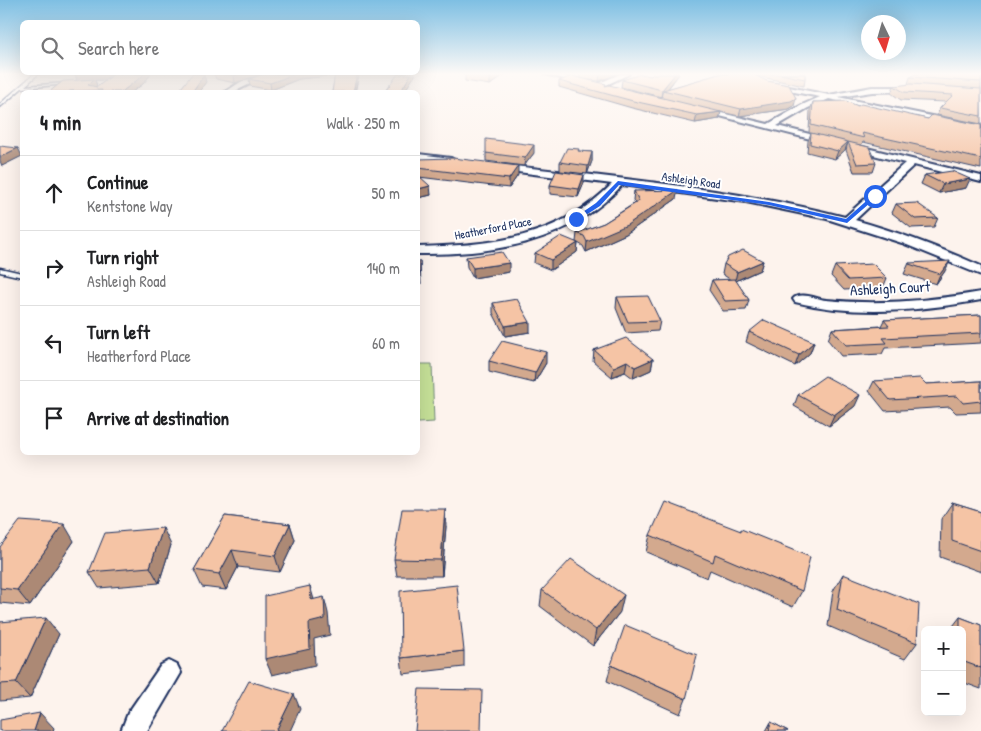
<!DOCTYPE html>
<meta charset="utf-8">
<style>
body{margin:0;font-family:"Patrick Hand",sans-serif;background:#f6f6f6;color:#202124}
.controls{position:absolute;right:15px;bottom:15px;display:grid;overflow:hidden;border-radius:8px;box-shadow:0 5px 20px #0002}
.controls button{width:45px;height:45px;display:grid;place-items:center;padding:0;border:0;border-bottom:1px solid #e0e0e0;background:#fff;color:#202124;font:25px sans-serif}
.compass{position:absolute;left:861px;top:15px;width:45px;height:45px;border-radius:50%;background:#fff;box-shadow:0 5px 20px #0002;rotate:175deg}
.stop{position:absolute;width:15px;height:15px;margin:-11px;border:4px solid #2563eb;border-radius:50%;background:#fff}
.stop.end{background:#2563eb;border-color:#fff;box-shadow:0 1px 5px #0008}
.list{margin:0;padding:0;list-style:none}
h2{display:flex;justify-content:space-between;align-items:center;height:65px;margin:0;padding:0 20px;font-size:21px}
h2 small{font-size:16px;font-weight:400;color:#757577}
.list li{display:grid;grid-template-columns:32px 1fr auto;gap:15px;align-items:center;box-sizing:border-box;height:75px;padding:0 20px;border-top:1px solid #e0e0e0}
.list b{display:block;font-size:19px;white-space:nowrap}
.list p{margin:0;font-size:16px;white-space:nowrap;color:#757577}
.list em{font-size:16px;font-style:normal;color:#757577}
.icon{flex:none;width:28px;height:28px;fill:none;stroke:currentColor;stroke-width:2;stroke-linecap:round;stroke-linejoin:round}
.map{position:relative;flex:none;width:981px;height:731px;overflow:hidden}
.search{position:absolute;background:#fff;box-shadow:0 5px 20px #0002;left:20px;top:20px;width:400px;height:55px;display:flex;align-items:center;gap:12px;box-sizing:border-box;padding:0 18px;border-radius:8px;color:#757577;font-size:19px}
.panel{position:absolute;background:#fff;box-shadow:0 5px 20px #0002;left:20px;top:90px;width:400px;height:365px;border-radius:8px}
.map>svg:first-child{display:block}
</style>
<div class="map">
<svg width="981" height="731" viewBox="0 0 981 731">
<rect width="100%" height="100%" fill="#fdf3ed"/>
<filter id="ink" filterUnits="userSpaceOnUse"><feTurbulence type="fractalNoise" baseFrequency=".02" numOctaves="2"/><feDisplacementMap in="SourceGraphic" scale="10" xChannelSelector="R" yChannelSelector="G"/><feConvolveMatrix kernelMatrix="1 2 1 2 8 2 1 2 1" color-interpolation-filters="sRGB"/></filter>
<g filter="url(#ink)">
<path fill="#c6e198" stroke="#70887b" d="M 418,364 L 432,364 L 434,422 L 418,423 Z"/>
<g fill="none" stroke-linecap="round" stroke-linejoin="round">
<g stroke="#1b2f5e" stroke-width="3">
<path id="lane" d="M 34,74 L 38,74 L 25,86 L 66,83 L 68,84 L 22,88 L 0,107 L 0,104 Z
M 0,268 L 22,273 L 22,277 L 0,272 Z"/>
</g>
<g stroke="#1b2f5e" stroke-width="4">
<path id="street" d="M 267,74 L 277,74 L 248,85 L 234,92 L 225,92 L 242,81 Z
M 545,74 L 557,74 L 589,82 L 585,84 Z
M 620,74 L 629,74 L 602,87 L 595,85 Z
M 769,83 L 829,95 L 872,87 L 912,87 L 916,89 L 915,91 L 872,92 L 838,97 L 981,126 L 981,132 L 829,99 L 808,108 L 777,126 L 981,176 L 981,182 L 914,165 L 855,220 C 898,232 940,248 981,266 L 981,275 L 902,243 L 827,219 L 746,202 L 622,185 C 570,243 492,255 418,254 L 418,247 C 491,245 559,239 612,184 L 495,169 L 493,167 L 498,164 C 614,178 732,188 845,217 L 905,163 L 696,110 L 700,108 L 768,124 L 802,105 L 820,97 L 769,87 Z
M 418,154 L 451,158 L 456,161 L 451,164 L 418,160 Z
M 981,292 L 981,300 C 920,311 856,317 795,302 L 793,299 C 800,291 817,299 826,300 C 878,305 930,301 981,292 Z
M 169,661 L 177,665 L 181,673 L 147,731 L 121,731 L 128,713 L 161,665 Z"/>
</g>
<use href="#lane" fill="#fff" fill-rule="evenodd"/>
<use href="#street" fill="#fff" fill-rule="evenodd"/>
</g>
<path fill="#d3a98e" stroke="#1b2f5e" d="M 75,74 L 104,80 L 95,80 L 97,86 L 96,87 L 97,87 L 114,74 L 151,74 L 143,84 L 132,92 L 49,92 L 77,80 Z
M 214,74 L 262,74 L 235,83 L 216,79 Z
M 264,74 L 359,74 L 355,92 L 332,92 L 335,75 L 299,79 L 271,90 L 250,86 L 249,79 Z
M 398,74 L 404,92 L 387,92 L 386,90 Z
M 465,74 L 505,74 L 490,85 L 465,81 Z
M 580,74 L 616,74 L 615,75 L 599,81 L 589,80 L 606,86 L 662,97 L 662,96 L 661,97 L 621,87 L 622,80 L 651,76 L 679,74 L 668,89 L 719,74 L 805,74 L 805,79 L 804,86 L 757,76 L 794,106 L 789,109 L 739,116 L 721,112 L 719,119 L 695,123 L 632,108 L 559,87 L 559,81 L 580,78 Z
M 981,75 L 981,124 L 937,115 L 940,108 L 946,102 L 901,100 L 891,93 L 894,86 L 974,89 L 908,84 L 910,77 Z
M 813,102 L 858,106 L 928,119 L 981,125 L 981,169 L 863,142 L 861,145 L 876,163 L 873,172 L 854,172 L 846,150 L 848,142 L 845,150 L 835,159 L 807,152 L 808,141 L 811,133 L 809,133 L 810,110 Z
M 579,151 L 592,152 L 592,161 L 587,174 L 560,171 L 560,162 Z
M 486,153 L 534,153 L 524,166 L 486,161 Z
M 418,159 L 518,175 L 509,188 L 419,177 L 431,195 L 418,198 Z
M 925,175 L 966,188 L 939,193 L 921,184 Z
M 584,183 L 578,197 L 550,194 L 550,185 Z
M 634,191 L 676,199 L 626,234 L 586,252 L 583,246 L 578,243 L 577,252 L 551,270 L 534,263 L 535,253 L 576,242 L 577,233 L 604,223 L 635,203 L 633,200 Z
M 896,204 L 938,218 L 934,227 L 911,228 L 892,213 Z
M 466,257 L 509,272 L 473,278 L 467,267 Z
M 418,261 L 420,261 L 421,284 L 418,284 Z
M 763,261 L 760,270 L 736,281 L 749,300 L 746,310 L 723,311 L 709,290 L 712,280 L 731,280 L 722,274 L 724,264 Z
M 909,263 L 945,271 L 936,284 L 904,274 Z
M 835,266 L 887,278 L 883,288 L 844,290 L 831,276 Z
M 617,297 L 660,321 L 658,331 L 626,333 L 616,308 Z
M 493,303 L 530,332 L 505,336 L 493,313 Z
M 981,315 L 981,343 L 885,348 L 882,354 L 841,356 L 828,340 L 832,329 L 881,326 L 884,320 Z
M 749,332 L 814,342 L 810,353 L 795,366 L 746,342 Z
M 594,350 L 653,359 L 651,370 L 633,378 L 625,372 L 612,377 L 593,361 Z
M 489,361 L 546,363 L 534,383 L 489,372 Z
M 874,381 L 926,384 L 981,381 L 981,412 L 956,413 L 950,407 L 885,411 L 869,391 Z
M 798,395 L 855,406 L 829,426 L 794,406 Z
M 952,503 L 981,512 L 981,572 L 940,557 L 941,519 Z
M 225,516 L 290,524 L 295,540 L 280,572 L 238,567 L 226,590 L 202,587 L 194,570 Z
M 446,526 L 442,576 L 397,576 L 394,559 Z
M 741,531 L 802,591 L 793,607 L 710,570 L 707,578 L 646,552 L 650,535 Z
M 74,541 L 30,606 L 0,603 L 0,547 Z
M 171,545 L 159,583 L 99,588 L 89,572 Z
M 843,574 L 917,643 L 905,659 L 828,626 L 833,591 Z
M 542,590 L 620,612 L 593,646 L 540,606 Z
M 960,617 L 981,625 L 981,689 L 962,682 L 962,630 L 950,630 Z
M 0,622 L 59,634 L 30,698 L 0,701 Z
M 464,651 L 464,667 L 403,674 L 401,658 Z
M 611,665 L 686,699 L 680,714 L 607,681 Z
M 771,722 L 788,731 L 766,731 Z"/>
<path fill="#ac8974" stroke="#1b2f5e" d="M 75,74 L 112,74 L 104,80 L 95,80 L 97,86 L 92,90 L 77,81 Z
M 144,74 L 151,74 L 143,84 L 132,92 L 122,92 L 124,90 Z
M 241,74 L 262,74 L 235,83 L 234,76 Z
M 295,74 L 336,74 L 337,75 L 299,79 L 271,90 L 270,83 Z
M 357,74 L 359,74 L 355,92 L 353,92 Z
M 411,74 L 416,74 L 404,92 L 401,92 L 401,91 Z
M 496,74 L 505,74 L 490,85 L 490,78 Z
M 600,74 L 616,74 L 615,75 L 599,81 Z
M 675,74 L 679,74 L 666,91 L 663,90 L 661,97 L 662,90 Z
M 204,75 L 206,82 L 199,92 L 192,92 Z
M 796,98 L 794,106 L 789,109 L 739,116 L 741,109 Z
M 721,112 L 719,119 L 695,123 L 697,115 Z
M 848,142 L 845,150 L 835,159 L 838,151 Z
M 534,145 L 534,153 L 524,166 L 525,158 Z
M 18,148 L 22,156 L 2,166 L 0,161 L 0,157 Z
M 592,152 L 592,161 L 587,174 L 588,166 Z
M 518,166 L 518,175 L 509,188 L 509,179 Z
M 584,175 L 584,183 L 578,197 L 579,189 Z
M 970,179 L 966,188 L 939,193 L 943,184 Z
M 430,186 L 431,195 L 418,198 L 418,189 Z
M 678,190 L 676,199 L 626,234 L 586,252 L 587,242 Z
M 578,243 L 577,252 L 551,270 L 551,260 Z
M 763,261 L 760,270 L 735,281 L 737,272 Z
M 950,261 L 945,271 L 936,284 L 940,274 Z
M 509,263 L 509,272 L 473,278 L 473,268 Z
M 530,322 L 530,332 L 505,336 L 505,326 Z
M 814,342 L 810,353 L 795,366 L 799,355 Z
M 546,352 L 546,363 L 534,383 L 535,373 Z
M 653,359 L 651,370 L 633,378 L 635,367 Z
M 627,361 L 625,372 L 612,377 L 614,367 Z
M 860,395 L 855,406 L 829,426 L 834,415 Z
M 445,509 L 446,526 L 442,576 L 441,560 Z
M 64,524 L 74,541 L 30,606 L 17,590 Z
M 290,524 L 295,540 L 280,572 L 275,556 Z
M 163,528 L 171,545 L 159,583 L 150,567 Z
M 232,550 L 238,567 L 226,590 L 219,574 Z
M 310,586 L 315,603 L 311,600 Z
M 624,595 L 620,612 L 593,646 L 596,630 Z
M 324,597 L 328,613 L 330,635 L 314,639 L 315,665 L 272,675 L 265,659 L 309,623 Z
M 46,618 L 59,634 L 30,698 L 16,683 Z
M 294,694 L 300,709 L 290,731 L 276,731 Z
M 40,713 L 54,728 L 53,731 L 34,731 Z"/>
<path fill="#f5c4a5" stroke="#1b2f5e" d="M 114,74 L 144,74 L 141,77 L 124,90 L 122,92 L 101,92 L 102,90 L 70,91 L 68,92 L 49,92 L 63,81 L 94,79 L 88,85 L 97,87 Z
M 192,74 L 202,74 L 204,75 L 192,92 L 178,92 Z
M 220,74 L 241,74 L 234,76 Z
M 264,74 L 295,74 L 270,83 L 249,79 Z
M 335,74 L 357,74 L 353,92 L 332,92 Z
M 398,74 L 411,74 L 401,91 L 386,90 Z
M 465,74 L 496,74 L 490,78 Z
M 641,74 L 651,76 L 653,74 L 675,74 L 662,90 L 622,80 Z
M 719,74 L 752,74 L 767,81 L 789,85 L 796,98 L 791,101 L 741,109 L 663,90 Z
M 780,74 L 805,74 L 805,79 Z
M 916,74 L 968,74 L 981,75 L 981,82 L 910,77 Z
M 572,76 L 606,84 L 605,86 L 609,85 L 721,112 L 697,115 L 633,101 L 559,81 Z
M 911,84 L 981,89 L 981,116 L 940,108 L 953,95 L 904,92 L 894,86 Z
M 846,101 L 858,106 L 861,104 L 928,119 L 932,115 L 981,125 L 981,159 L 862,133 L 864,138 L 811,125 L 813,102 Z
M 811,133 L 848,142 L 838,151 L 810,144 Z
M 486,139 L 534,145 L 525,158 L 486,153 Z
M 848,142 L 869,147 L 876,163 L 857,164 Z
M 0,146 L 18,148 L 0,157 Z
M 567,148 L 579,149 L 578,151 L 592,152 L 588,166 L 560,162 Z
M 453,158 L 518,166 L 509,179 L 418,168 L 418,159 Z
M 556,171 L 584,175 L 579,189 L 550,185 Z
M 952,171 L 970,179 L 943,184 L 925,175 Z
M 418,175 L 430,186 L 418,189 Z
M 678,190 L 627,225 L 587,242 L 584,236 L 577,233 L 604,223 L 639,201 L 634,191 Z
M 917,203 L 938,218 L 915,219 L 896,204 Z
M 561,236 L 578,243 L 551,260 L 535,253 Z
M 743,250 L 763,261 L 737,272 L 724,264 L 728,257 Z
M 502,252 L 509,263 L 473,268 L 466,257 Z
M 418,261 L 420,261 L 420,274 L 418,274 Z
M 950,261 L 940,274 L 909,264 L 909,263 Z
M 873,264 L 887,278 L 848,280 L 835,266 Z
M 735,279 L 749,300 L 725,301 L 712,280 Z
M 648,296 L 660,321 L 628,322 L 617,297 Z
M 517,299 L 530,322 L 505,326 L 493,303 Z
M 981,315 L 981,333 L 883,338 L 887,343 L 846,345 L 832,329 L 889,326 L 884,320 Z
M 764,320 L 814,342 L 799,355 L 749,332 Z
M 626,338 L 653,359 L 635,367 L 627,361 L 614,367 L 594,350 Z
M 502,341 L 546,352 L 535,373 L 489,361 Z
M 825,376 L 860,395 L 834,415 L 798,395 Z
M 920,378 L 926,384 L 981,381 L 981,401 L 963,403 L 957,396 L 890,400 L 874,381 Z
M 665,502 L 741,531 L 741,529 L 810,557 L 802,591 L 715,554 L 713,562 L 650,535 Z
M 952,503 L 981,512 L 981,551 L 952,541 Z
M 402,509 L 445,509 L 441,560 L 394,559 Z
M 225,516 L 290,524 L 275,556 L 232,550 L 219,574 L 194,570 Z
M 20,521 L 64,524 L 17,590 L 0,588 L 0,547 Z
M 163,528 L 150,567 L 89,572 L 105,533 Z
M 571,559 L 624,595 L 596,630 L 542,590 Z
M 843,574 L 919,604 L 917,643 L 837,610 Z
M 457,585 L 464,651 L 401,658 L 400,591 Z
M 310,586 L 311,600 L 324,597 L 325,619 L 309,623 L 310,649 L 265,659 L 265,596 Z
M 960,617 L 981,625 L 981,668 L 962,661 L 962,630 L 960,630 Z
M 46,618 L 16,683 L 0,684 L 0,622 Z
M 625,625 L 697,655 L 686,699 L 611,665 Z
M 249,681 L 294,694 L 276,731 L 222,731 Z
M 419,689 L 482,690 L 481,731 L 415,731 Z
M 40,713 L 34,731 L 0,731 L 0,720 Z
M 771,722 L 788,731 L 769,731 Z"/>
</g>
<linearGradient id="sky" x2="0" y2="1"><stop stop-color="#7ebfe3"/><stop offset="0.42" stop-color="#fefaf7"/><stop offset="1" stop-color="#fefaf7" stop-opacity="0"/></linearGradient>
<rect width="981" height="176" fill="url(#sky)"/>
<path fill="#2563eb" d="M 618,181 L 769,202 L 846,219 L 873,195 L 878,196 L 847,223 L 769,205 L 619,185 L 600,206 L 578,220 L 574,220 L 574,218 L 596,203 Z"/>
<g text-anchor="middle" dominant-baseline="central" stroke-width="4" stroke-linejoin="round" paint-order="stroke">
<g font-size="12" fill="#1b2f5e" stroke="#fff">
<text transform="translate(691 180) rotate(8)">Ashleigh Road</text>
<text transform="translate(493 228) rotate(-11)">Heatherford Place</text>
</g>
<g font-size="15" fill="#1b2f5e" stroke="#fff">
<text transform="translate(890 288) rotate(-3)">Ashleigh Court</text>
</g>
</g>
</svg>
<div class="controls">
<button>+</button>
<button>−</button>
</div>
<svg class="compass" viewBox="-18 -18 36 36"><path d="M0-13l5 13h-10z" fill="#e53935"/><path d="M0 13l5-13h-10z" fill="#757577"/></svg>
<div class="stop" style="left:875px;top:196px"></div>
<div class="stop end" style="left:576px;top:219px"></div>
<div class="search"><svg class="icon" aria-label="search" viewBox="0 0 24 24"><circle cx="10" cy="10" r="6"/><path d="M15 15l6 6"/></svg>Search here</div>
<section class="panel">
<h2>4 min<small>Walk · 250 m</small></h2>
<ul class="list">
<li><svg class="icon" aria-label="ahead" viewBox="0 0 24 24"><path d="M12 20V5M6 11l6-6 6 6"/></svg><div><b>Continue</b><p>Kentstone Way</p></div><em>50 m</em></li>
<li><svg class="icon" aria-label="right" viewBox="0 0 24 24"><path d="M7 20v-9h11M14 6l5 5-5 5"/></svg><div><b>Turn right</b><p>Ashleigh Road</p></div><em>140 m</em></li>
<li><svg class="icon" aria-label="left" viewBox="0 0 24 24"><path d="M17 20v-9H6M10 6l-5 5 5 5"/></svg><div><b>Turn left</b><p>Heatherford Place</p></div><em>60 m</em></li>
<li><svg class="icon" aria-label="arrive" viewBox="0 0 24 24"><path d="M6 21V4h12l-3 4 3 4H6"/></svg><div><b>Arrive at destination</b></div></li>
</ul>
</section>
</div>
